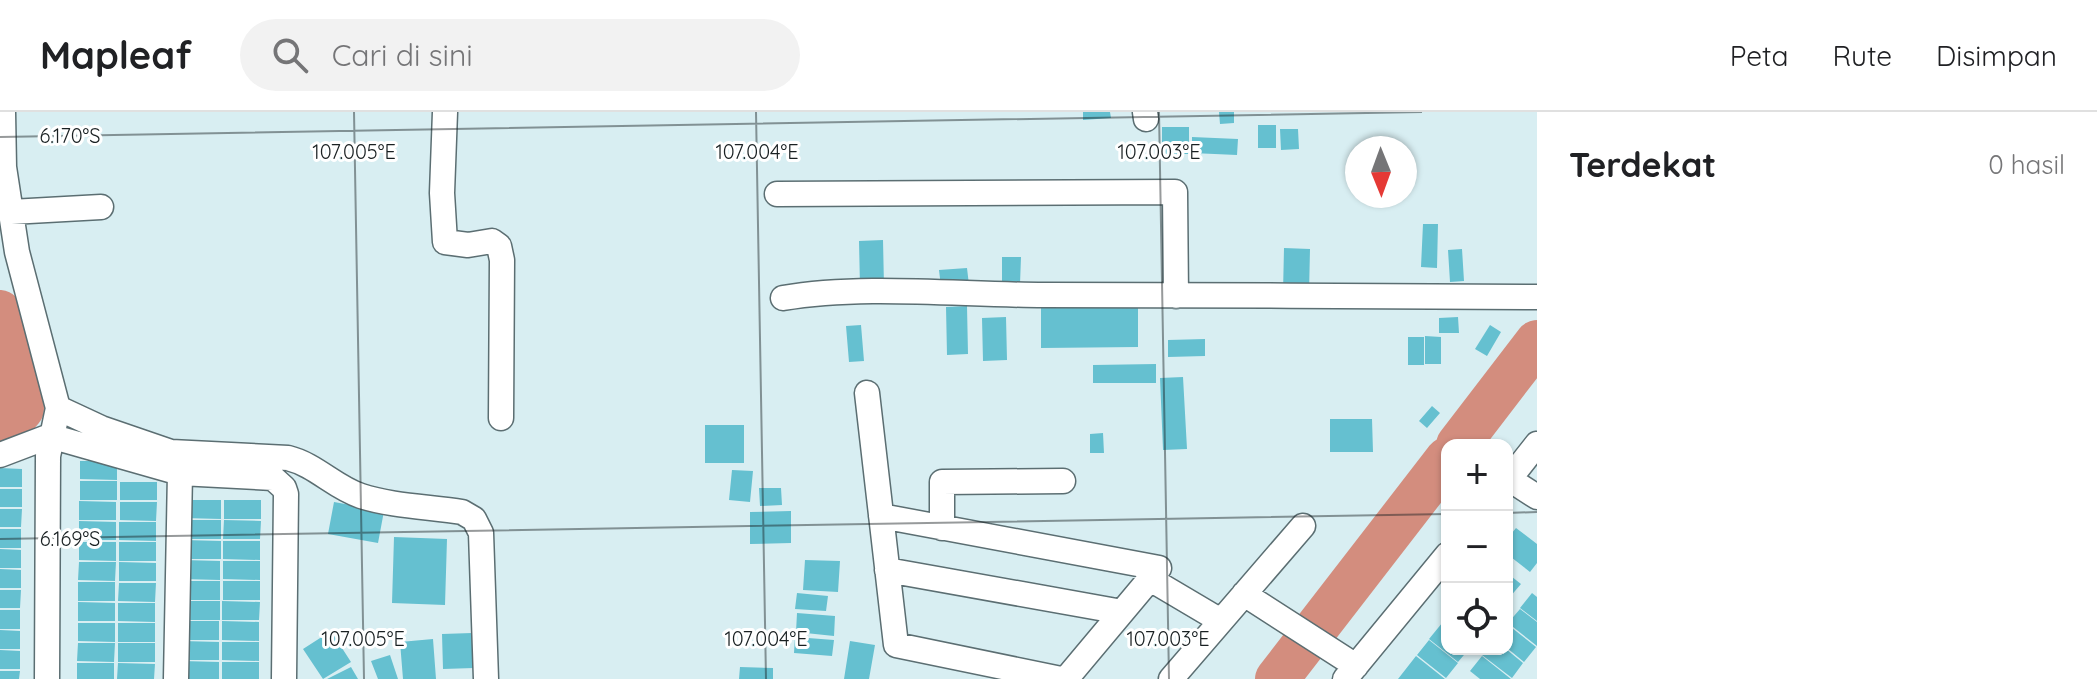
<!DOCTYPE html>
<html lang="id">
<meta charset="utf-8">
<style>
body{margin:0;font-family:Quicksand,sans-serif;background:#f2f2f2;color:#202124}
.controls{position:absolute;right:24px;bottom:24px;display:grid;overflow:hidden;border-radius:16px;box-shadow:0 2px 6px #0004}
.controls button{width:72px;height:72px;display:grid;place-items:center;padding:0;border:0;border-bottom:2px solid #e0e0e0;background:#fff;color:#202124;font:40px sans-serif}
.compass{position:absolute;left:1345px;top:24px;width:72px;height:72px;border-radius:50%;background:#fff;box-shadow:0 2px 6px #0004;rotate:179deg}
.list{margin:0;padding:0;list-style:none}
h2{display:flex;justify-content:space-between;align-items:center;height:104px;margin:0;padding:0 32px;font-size:34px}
h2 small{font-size:26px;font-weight:400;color:#757577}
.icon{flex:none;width:44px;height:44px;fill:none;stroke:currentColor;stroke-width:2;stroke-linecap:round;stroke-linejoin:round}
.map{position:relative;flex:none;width:1537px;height:567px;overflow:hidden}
header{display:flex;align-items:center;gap:48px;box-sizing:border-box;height:112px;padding:0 40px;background:#fff;border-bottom:2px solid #e0e0e0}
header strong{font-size:38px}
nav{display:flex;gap:44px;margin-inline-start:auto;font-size:28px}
.search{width:560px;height:72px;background:#f2f2f2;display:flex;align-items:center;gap:20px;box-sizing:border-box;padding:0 28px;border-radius:44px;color:#757577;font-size:30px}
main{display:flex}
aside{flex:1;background:#fff}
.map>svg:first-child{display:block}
</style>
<header>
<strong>Mapleaf</strong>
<div class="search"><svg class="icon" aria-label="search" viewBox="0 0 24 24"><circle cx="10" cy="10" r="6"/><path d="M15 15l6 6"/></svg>Cari di sini</div>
<nav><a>Peta</a><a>Rute</a><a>Disimpan</a></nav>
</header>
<main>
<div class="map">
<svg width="1537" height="567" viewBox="0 0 1537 567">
<rect width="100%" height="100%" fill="#d8eef2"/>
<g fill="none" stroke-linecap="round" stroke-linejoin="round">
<path stroke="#d38d7e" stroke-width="44" d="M 0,200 L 21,259 L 22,297 L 0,322
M 1458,333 L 1537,230
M 1277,567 L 1447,347"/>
</g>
<path fill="#65c0d0" d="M 1083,0 L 1110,0 L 1111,6 L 1083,8 Z
M 1219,0 L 1234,0 L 1234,11 L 1220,12 Z
M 1258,13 L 1276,13 L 1276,36 L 1258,36 Z
M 1162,15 L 1189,15 L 1189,42 L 1162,42 Z
M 1280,17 L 1298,17 L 1299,37 L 1281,38 Z
M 1192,25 L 1238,27 L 1237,43 L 1192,41 Z
M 1423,112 L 1438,112 L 1437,156 L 1421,155 Z
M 883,128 L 884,174 L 860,175 L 859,129 Z
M 1284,136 L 1310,137 L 1309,182 L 1283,181 Z
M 1462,137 L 1464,169 L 1450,170 L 1448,138 Z
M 1002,145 L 1021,145 L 1020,172 L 1002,171 Z
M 967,156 L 969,173 L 941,175 L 939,158 Z
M 1138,193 L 1138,235 L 1041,236 L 1041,195 Z
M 967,194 L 968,242 L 947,243 L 946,195 Z
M 1006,205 L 1007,248 L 983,249 L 982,206 Z
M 1458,205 L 1459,221 L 1439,221 L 1439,206 Z
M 861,213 L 864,249 L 849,250 L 846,214 Z
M 1490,213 L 1501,220 L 1487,244 L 1475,237 Z
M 1425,224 L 1441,225 L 1441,252 L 1425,252 Z
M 1408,225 L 1424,225 L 1424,253 L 1408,253 Z
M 1205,227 L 1205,244 L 1168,245 L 1168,228 Z
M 1156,252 L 1156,271 L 1093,271 L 1093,253 Z
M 1183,265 L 1187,337 L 1163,338 L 1160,266 Z
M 1432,294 L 1440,301 L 1427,316 L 1419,309 Z
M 1330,307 L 1372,307 L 1373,340 L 1330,340 Z
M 705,313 L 744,313 L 744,351 L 705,351 Z
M 1103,321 L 1104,341 L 1090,341 L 1090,322 Z
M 80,349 L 117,349 L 117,368 L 80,367 Z
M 0,356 L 22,357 L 22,375 L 0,375 Z
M 732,358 L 753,359 L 750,390 L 729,388 Z
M 80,369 L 117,369 L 117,388 L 80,388 Z
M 120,370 L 157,370 L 157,388 L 120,388 Z
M 759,376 L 781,376 L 782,393 L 760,394 Z
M 0,377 L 22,377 L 22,395 L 0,395 Z
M 184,388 L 221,388 L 221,407 L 184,406 Z
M 224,388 L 261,388 L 261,407 L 224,407 Z
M 79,389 L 116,390 L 116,408 L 79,408 Z
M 120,390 L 157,390 L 156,409 L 120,408 Z
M 334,390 L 384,399 L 378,431 L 328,422 Z
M 0,397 L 22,397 L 21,415 L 0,415 Z
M 791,399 L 791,431 L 750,432 L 750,400 Z
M 184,408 L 221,408 L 221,427 L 184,427 Z
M 224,408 L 261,409 L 260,427 L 223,427 Z
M 79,409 L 116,410 L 116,428 L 79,428 Z
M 119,410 L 156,410 L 156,429 L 119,428 Z
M 1516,416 L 1537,432 L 1537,451 L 1530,460 L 1507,442 L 1507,427 Z
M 0,417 L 21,417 L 21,436 L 0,436 Z
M 394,425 L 447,427 L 445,493 L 392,491 Z
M 184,428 L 221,429 L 221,447 L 183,447 Z
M 223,429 L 260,429 L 260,448 L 223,447 Z
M 79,430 L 116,430 L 116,449 L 79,448 Z
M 119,430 L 156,430 L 156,449 L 119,449 Z
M 0,437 L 21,438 L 21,456 L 0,456 Z
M 183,448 L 220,449 L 220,468 L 183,467 Z
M 805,448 L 840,449 L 838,480 L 803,478 Z
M 223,449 L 260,449 L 260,468 L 223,467 Z
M 79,450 L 116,450 L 115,469 L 78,468 Z
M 119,450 L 156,451 L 156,469 L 119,469 Z
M 0,457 L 21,458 L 21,476 L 0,476 Z
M 1507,461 L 1521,472 L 1509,486 L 1507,485 Z
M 183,469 L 220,469 L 220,488 L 183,488 Z
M 223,469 L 260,469 L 260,488 L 223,488 Z
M 78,470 L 115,470 L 115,489 L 78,489 Z
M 119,471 L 156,471 L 155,490 L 118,489 Z
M 0,478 L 21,478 L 20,496 L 0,496 Z
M 797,481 L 828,484 L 826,499 L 795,497 Z
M 1532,481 L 1537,485 L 1537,509 L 1520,496 Z
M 183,489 L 220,489 L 220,508 L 183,508 Z
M 222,489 L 260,490 L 259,508 L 222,508 Z
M 78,490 L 115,491 L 115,509 L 78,509 Z
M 118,491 L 155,491 L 155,510 L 118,509 Z
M 1520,497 L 1537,510 L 1537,534 L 1508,511 Z
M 0,498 L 20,498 L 20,517 L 0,517 Z
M 797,501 L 835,504 L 834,524 L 796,520 Z
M 1447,505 L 1447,537 L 1469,537 L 1458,550 L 1429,527 Z
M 183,509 L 219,509 L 219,528 L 182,528 Z
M 222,509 L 259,510 L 259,529 L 222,528 Z
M 78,511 L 115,511 L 115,530 L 78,529 Z
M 118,511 L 155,511 L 155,530 L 118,530 Z
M 1507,512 L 1536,535 L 1524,550 L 1507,536 Z
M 0,518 L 20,519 L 20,537 L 0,537 Z
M 331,519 L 351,550 L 323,567 L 303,537 Z
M 472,521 L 474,556 L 443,557 L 442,522 Z
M 795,525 L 834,528 L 832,544 L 794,541 Z
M 433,527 L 436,567 L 403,567 L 400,530 Z
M 1429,528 L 1458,551 L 1446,566 L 1417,543 Z
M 182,529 L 219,530 L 219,548 L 182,548 Z
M 850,529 L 875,533 L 869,567 L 844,567 Z
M 222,530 L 259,530 L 259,549 L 222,548 Z
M 78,531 L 115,531 L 114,550 L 77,549 Z
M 118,531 L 155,531 L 155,550 L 118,550 Z
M 1487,537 L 1506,537 L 1523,551 L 1512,566 L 1482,543 Z
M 0,538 L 20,539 L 20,557 L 0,557 Z
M 390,543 L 398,567 L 378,567 L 371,549 Z
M 1416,544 L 1445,567 L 1398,567 Z
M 1482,544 L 1511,567 L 1480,567 L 1470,559 Z
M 182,549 L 219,550 L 219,567 L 182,567 Z
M 222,550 L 259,550 L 259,567 L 222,567 Z
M 77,551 L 114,551 L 114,567 L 77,567 Z
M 118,551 L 155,552 L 154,567 L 117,567 Z
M 351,555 L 358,567 L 327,567 Z
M 740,555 L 773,556 L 773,567 L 739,567 Z
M 0,559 L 20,559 L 19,567 L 0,567 Z"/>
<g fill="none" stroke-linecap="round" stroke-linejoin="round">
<g stroke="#5b6e72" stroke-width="27">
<path id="minor" d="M 3,0 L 4,55 L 17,140 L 58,296 L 48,344 L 47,567
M 445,0 L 442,81 L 445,130 L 468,133 L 492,129 L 499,134 L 502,148 L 501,306
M 1145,0 L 1146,7
M 777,82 L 1175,80 L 1176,184
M 11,100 L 101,95
M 783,186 C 864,172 961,183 1044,183 C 1208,184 1373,183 1537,185
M 867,281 L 896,533 L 1061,567
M 58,296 L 101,316 L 171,340 L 288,346 C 316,353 334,375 361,384 C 391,394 431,395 462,400 L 474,407 L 481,421 L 486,567
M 0,343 L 50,324 L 180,361 L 273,366 L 284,376 L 286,382 L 284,567
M 1509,367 L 1537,385
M 1507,370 L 1537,332
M 881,404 L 1159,456 L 1066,567
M 942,416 L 942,370 L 1063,369
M 887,458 L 1122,500
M 1150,467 L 1221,509
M 1244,482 L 1356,554
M 176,567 L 180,361
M 1171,567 L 1303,414
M 1345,567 L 1447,443"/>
</g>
<use href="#minor" stroke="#fff" stroke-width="24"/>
</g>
<path fill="none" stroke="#192022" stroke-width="2" stroke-opacity="0.45" d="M 354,0 L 364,567M 756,0 L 766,567M 1159,0 L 1169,567M 0,25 L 1422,0M 1507,401 L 1537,400M 0,427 L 1447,402"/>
<g font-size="20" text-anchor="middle" fill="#192022" stroke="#fff" stroke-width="6" stroke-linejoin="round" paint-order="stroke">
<text x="70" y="31">6.170°S</text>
<text x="354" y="47">107.005°E</text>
<text x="757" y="47">107.004°E</text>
<text x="1159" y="47">107.003°E</text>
<text x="70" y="434">6.169°S</text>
<text x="363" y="534">107.005°E</text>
<text x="766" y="534">107.004°E</text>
<text x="1168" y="534">107.003°E</text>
</g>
</svg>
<div class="controls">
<button>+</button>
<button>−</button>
<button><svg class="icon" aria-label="locate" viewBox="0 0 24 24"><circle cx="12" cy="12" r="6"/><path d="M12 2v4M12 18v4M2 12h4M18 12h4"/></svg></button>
</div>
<svg class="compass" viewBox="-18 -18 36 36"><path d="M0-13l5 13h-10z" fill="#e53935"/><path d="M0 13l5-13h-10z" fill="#757577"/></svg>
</div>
<aside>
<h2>Terdekat<small>0 hasil</small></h2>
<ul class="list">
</ul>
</aside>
</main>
